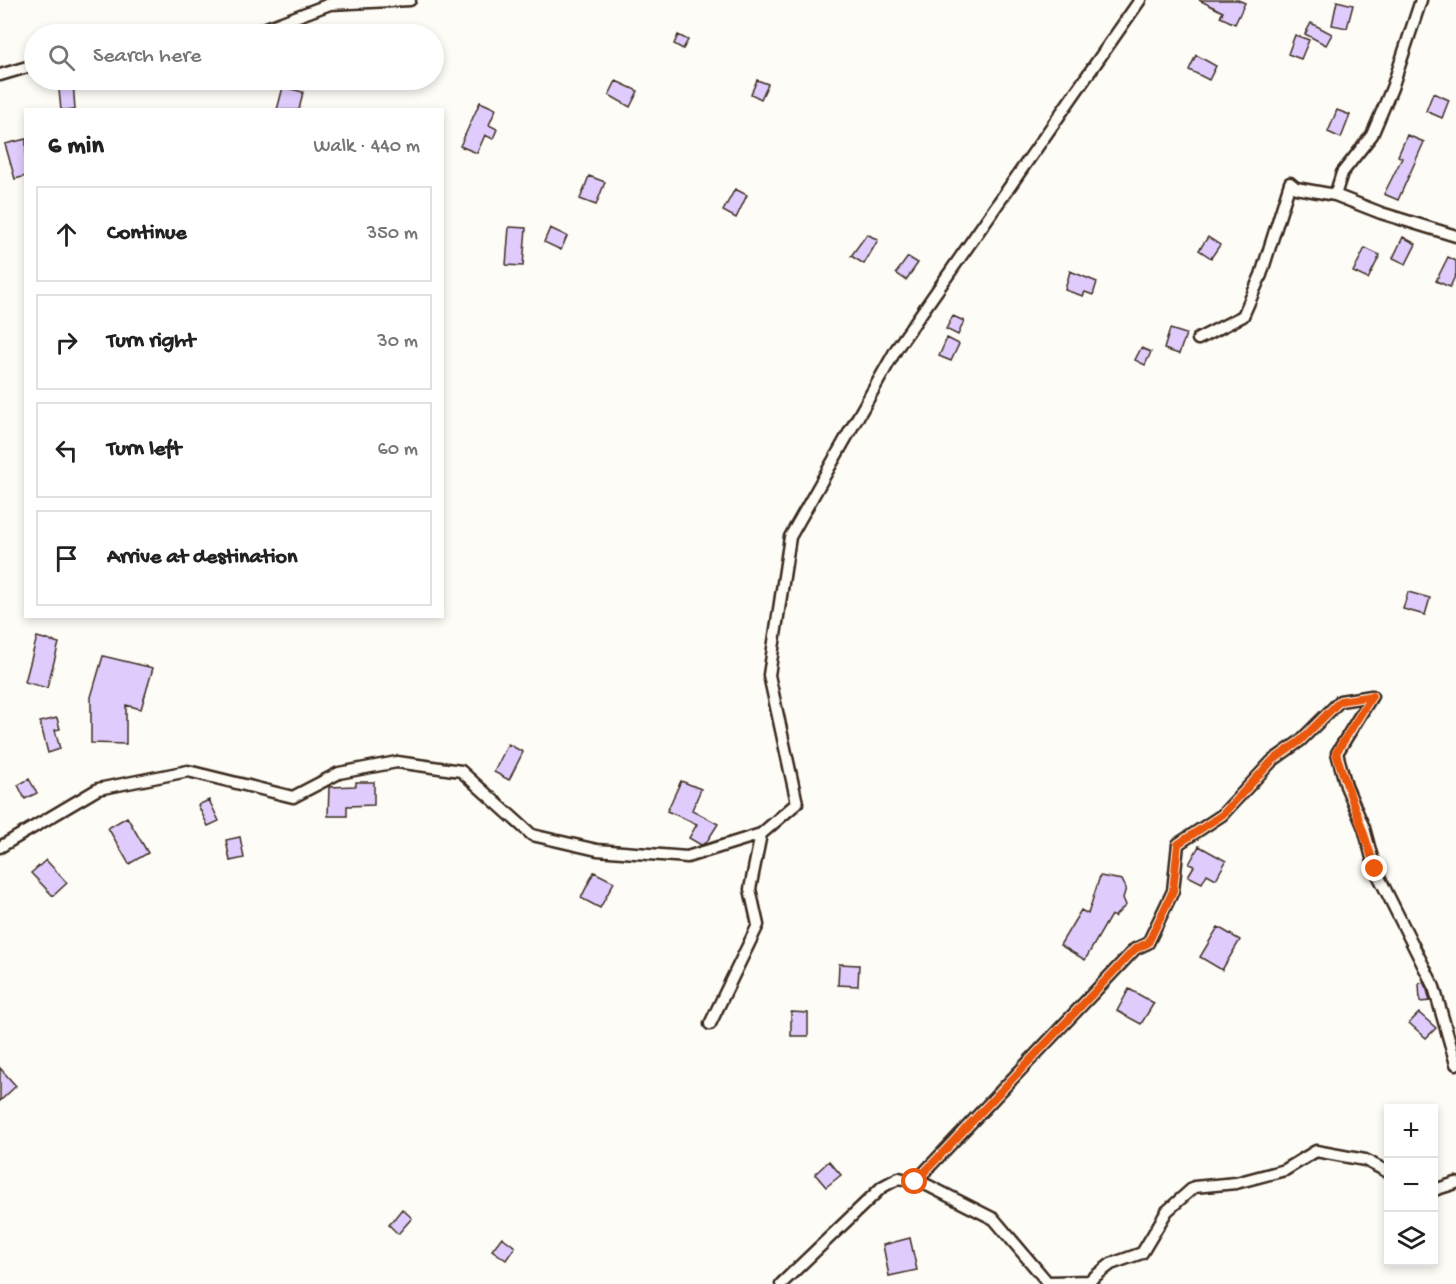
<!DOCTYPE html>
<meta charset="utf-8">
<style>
body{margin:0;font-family:"Gochi Hand",sans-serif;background:#f2f2f2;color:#222}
.controls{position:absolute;right:18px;bottom:18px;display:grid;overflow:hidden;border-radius:0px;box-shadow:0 3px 9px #0003}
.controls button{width:54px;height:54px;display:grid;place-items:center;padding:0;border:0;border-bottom:2px solid #e0e0e0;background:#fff;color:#222;font:30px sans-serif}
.stop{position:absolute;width:18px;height:18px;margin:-14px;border:4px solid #ea580c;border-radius:50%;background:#fff}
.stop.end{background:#ea580c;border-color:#fff;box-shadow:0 2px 6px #0008}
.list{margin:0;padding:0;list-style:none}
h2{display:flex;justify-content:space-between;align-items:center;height:78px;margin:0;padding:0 24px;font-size:26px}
h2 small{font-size:20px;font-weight:400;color:#767676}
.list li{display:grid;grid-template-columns:39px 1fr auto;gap:18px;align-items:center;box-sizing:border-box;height:96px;margin:0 12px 12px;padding:0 12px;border:2px solid #e0e0e0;border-radius:0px}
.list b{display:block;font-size:22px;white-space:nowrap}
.list em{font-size:20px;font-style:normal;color:#767676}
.icon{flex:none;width:33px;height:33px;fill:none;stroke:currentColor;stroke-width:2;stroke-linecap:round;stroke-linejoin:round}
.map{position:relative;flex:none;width:1456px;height:1284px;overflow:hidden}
.search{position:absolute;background:#fff;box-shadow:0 3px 9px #0003;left:24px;top:24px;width:420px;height:66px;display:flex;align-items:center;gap:15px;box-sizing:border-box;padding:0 21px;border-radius:33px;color:#767676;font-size:22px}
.panel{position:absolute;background:#fff;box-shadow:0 3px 9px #0003;left:24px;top:108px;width:420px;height:510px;border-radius:0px}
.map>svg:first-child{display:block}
</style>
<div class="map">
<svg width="1456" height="1284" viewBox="0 0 1456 1284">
<rect width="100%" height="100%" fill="#fdfcf7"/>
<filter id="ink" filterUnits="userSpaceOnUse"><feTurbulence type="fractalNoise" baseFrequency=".0167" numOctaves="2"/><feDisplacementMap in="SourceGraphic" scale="12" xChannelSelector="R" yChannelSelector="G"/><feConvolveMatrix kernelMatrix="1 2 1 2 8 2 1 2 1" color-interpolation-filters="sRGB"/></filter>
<g filter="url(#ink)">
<path fill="#dfccfd" stroke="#3b2a1e" stroke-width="1.5" d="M 1199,0 L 1238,0 L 1245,3 L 1235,24 L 1220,17 L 1223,12 Z
M 1337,1 L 1353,5 L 1347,28 L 1332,25 Z
M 1311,23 L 1332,34 L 1326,45 L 1305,34 Z
M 678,35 L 688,40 L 683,49 L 674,44 Z
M 1295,35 L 1309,40 L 1301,59 L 1288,54 Z
M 1196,55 L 1216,66 L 1209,80 L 1189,70 Z
M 58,80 L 73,80 L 75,110 L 61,110 Z
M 757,80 L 768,84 L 761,99 L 751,94 Z
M 616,81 L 638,91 L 630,107 L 609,95 Z
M 283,87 L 303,92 L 299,110 L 277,110 Z
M 1433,93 L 1449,100 L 1442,118 L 1426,111 Z
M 480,102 L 496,109 L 489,125 L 497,129 L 493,139 L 485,135 L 477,153 L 460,146 Z
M 1337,110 L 1350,115 L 1341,138 L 1328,132 Z
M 1407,135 L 1424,142 L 1398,200 L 1384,194 L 1402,158 L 1398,156 Z
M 26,139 L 26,176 L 15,179 L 5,144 Z
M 589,176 L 605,182 L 596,205 L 580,199 Z
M 735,189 L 747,195 L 736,218 L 723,211 Z
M 509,227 L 526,228 L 523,266 L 506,265 Z
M 550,228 L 567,236 L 561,250 L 544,242 Z
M 867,234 L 878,240 L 864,264 L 851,256 Z
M 1208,237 L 1220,245 L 1211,258 L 1199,250 Z
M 1403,237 L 1416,244 L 1406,264 L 1393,258 Z
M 1365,248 L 1380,255 L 1368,279 L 1353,272 Z
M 908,257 L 918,263 L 906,280 L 896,273 Z
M 1448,257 L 1456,261 L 1456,274 L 1450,287 L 1436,281 Z
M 1070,271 L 1097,282 L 1093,295 L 1085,292 L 1083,296 L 1065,290 Z
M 953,316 L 964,321 L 958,335 L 946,329 Z
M 1170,329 L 1186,334 L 1179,354 L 1164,349 Z
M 947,338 L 959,344 L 951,361 L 939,356 Z
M 1141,348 L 1151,352 L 1145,365 L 1135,360 Z
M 1408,592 L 1430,598 L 1425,615 L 1403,609 Z
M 37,637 L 59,643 L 47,688 L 25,682 Z
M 103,656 L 153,668 L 141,709 L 126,705 L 126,744 L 91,743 L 91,697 Z
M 57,718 L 60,729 L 55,730 L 60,749 L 48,753 L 40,722 Z
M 508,744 L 523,752 L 509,780 L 494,772 Z
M 29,779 L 37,793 L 25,799 L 18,785 Z
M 681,781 L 701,789 L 692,810 L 718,824 L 706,843 L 701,845 L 689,838 L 697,824 L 667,811 Z
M 356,782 L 374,782 L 374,805 L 347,806 L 347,816 L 328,816 L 329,787 L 356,786 Z
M 209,800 L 219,821 L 208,826 L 198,805 Z
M 127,817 L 148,853 L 129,864 L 108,828 Z
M 240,837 L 244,858 L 230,861 L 226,840 Z
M 1199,846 L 1226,861 L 1216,879 L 1207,874 L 1202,883 L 1188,876 L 1194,866 L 1189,864 Z
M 46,860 L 67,883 L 53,896 L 31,873 Z
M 594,872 L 614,882 L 600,908 L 581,898 Z
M 1100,876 L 1122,880 L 1126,888 L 1123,898 L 1126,905 L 1114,917 L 1111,915 L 1085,960 L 1060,945 L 1081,910 L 1088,914 Z
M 1218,927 L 1240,940 L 1222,970 L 1200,957 Z
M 839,964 L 859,965 L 858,986 L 838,985 Z
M 1423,982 L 1427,990 L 1430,1001 L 1420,1002 L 1419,983 Z
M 1129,989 L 1154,1003 L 1141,1024 L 1117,1011 Z
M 791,1012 L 808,1013 L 808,1036 L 791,1036 Z
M 1419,1013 L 1436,1028 L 1426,1038 L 1409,1023 Z
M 0,1068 L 16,1086 L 0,1101 Z
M 829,1161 L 841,1175 L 826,1187 L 815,1174 Z
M 402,1209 L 412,1218 L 398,1234 L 389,1225 Z
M 502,1237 L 515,1247 L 506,1260 L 492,1250 Z
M 910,1238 L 917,1270 L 889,1276 L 883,1245 Z"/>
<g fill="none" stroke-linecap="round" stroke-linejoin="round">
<g stroke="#3b2a1e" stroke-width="15">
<path id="street" d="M 250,34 L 330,4 L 410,0
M 0,75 L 34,65
M 1335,195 L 1342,173 L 1372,135 L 1392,88 L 1421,0
M 1198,339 L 1243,316 L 1261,275 L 1290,183 L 1296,188 L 1335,195 L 1381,213 L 1456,236
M 1372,696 L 1337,753 L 1346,786 L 1364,828 L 1375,869 L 1434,987 L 1456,1064
M 0,847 L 98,789 L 188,771 L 293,797 L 339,773 L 397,762 L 461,771 L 532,835 L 597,850 L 687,857 L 761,834
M 710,1024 L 758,925 L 750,889 L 761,834 L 797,803 L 769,675 L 790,537 L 897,348 L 1140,0
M 915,1182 L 1135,949 L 1148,943 L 1173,891 L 1178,844 L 1222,815 L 1272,761 L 1300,741 L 1340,701 L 1372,696
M 1434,1190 L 1456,1183
M 1049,1282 L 1089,1281 L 1111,1264 L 1142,1253 L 1167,1211 L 1194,1187 L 1236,1183 L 1285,1170 L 1316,1151 L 1365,1160 L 1388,1172
M 781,1284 L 882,1187 L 899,1178 L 927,1185 L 994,1219 L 1049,1284"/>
</g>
<use href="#street" stroke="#fdfcf7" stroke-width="10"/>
</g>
</g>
<g fill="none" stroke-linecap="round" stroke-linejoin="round" filter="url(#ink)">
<path stroke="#ea580c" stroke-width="8" d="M 915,1182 L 1135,949 L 1148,943 L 1173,891 L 1178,844 L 1222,815 L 1272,761 L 1300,741 L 1340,701 L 1372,696 L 1336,753 C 1348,792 1364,829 1375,869"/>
</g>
</svg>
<div class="controls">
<button>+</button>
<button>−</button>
<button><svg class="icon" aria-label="layers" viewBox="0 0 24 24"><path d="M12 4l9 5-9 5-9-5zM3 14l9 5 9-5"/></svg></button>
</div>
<div class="stop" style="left:915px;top:1182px"></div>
<div class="stop end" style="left:1375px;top:869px"></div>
<div class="search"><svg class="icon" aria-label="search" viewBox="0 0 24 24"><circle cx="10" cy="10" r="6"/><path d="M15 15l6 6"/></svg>Search here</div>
<section class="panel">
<h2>6 min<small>Walk · 440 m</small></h2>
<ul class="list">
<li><svg class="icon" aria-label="ahead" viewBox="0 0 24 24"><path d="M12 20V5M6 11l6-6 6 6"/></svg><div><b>Continue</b></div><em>350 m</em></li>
<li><svg class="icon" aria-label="right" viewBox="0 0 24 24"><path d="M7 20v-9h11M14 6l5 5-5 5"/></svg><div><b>Turn right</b></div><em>30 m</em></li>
<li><svg class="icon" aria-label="left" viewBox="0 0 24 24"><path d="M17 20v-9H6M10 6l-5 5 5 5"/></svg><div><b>Turn left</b></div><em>60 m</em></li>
<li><svg class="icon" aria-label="arrive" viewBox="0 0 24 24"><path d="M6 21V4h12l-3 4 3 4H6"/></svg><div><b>Arrive at destination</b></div></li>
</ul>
</section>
</div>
